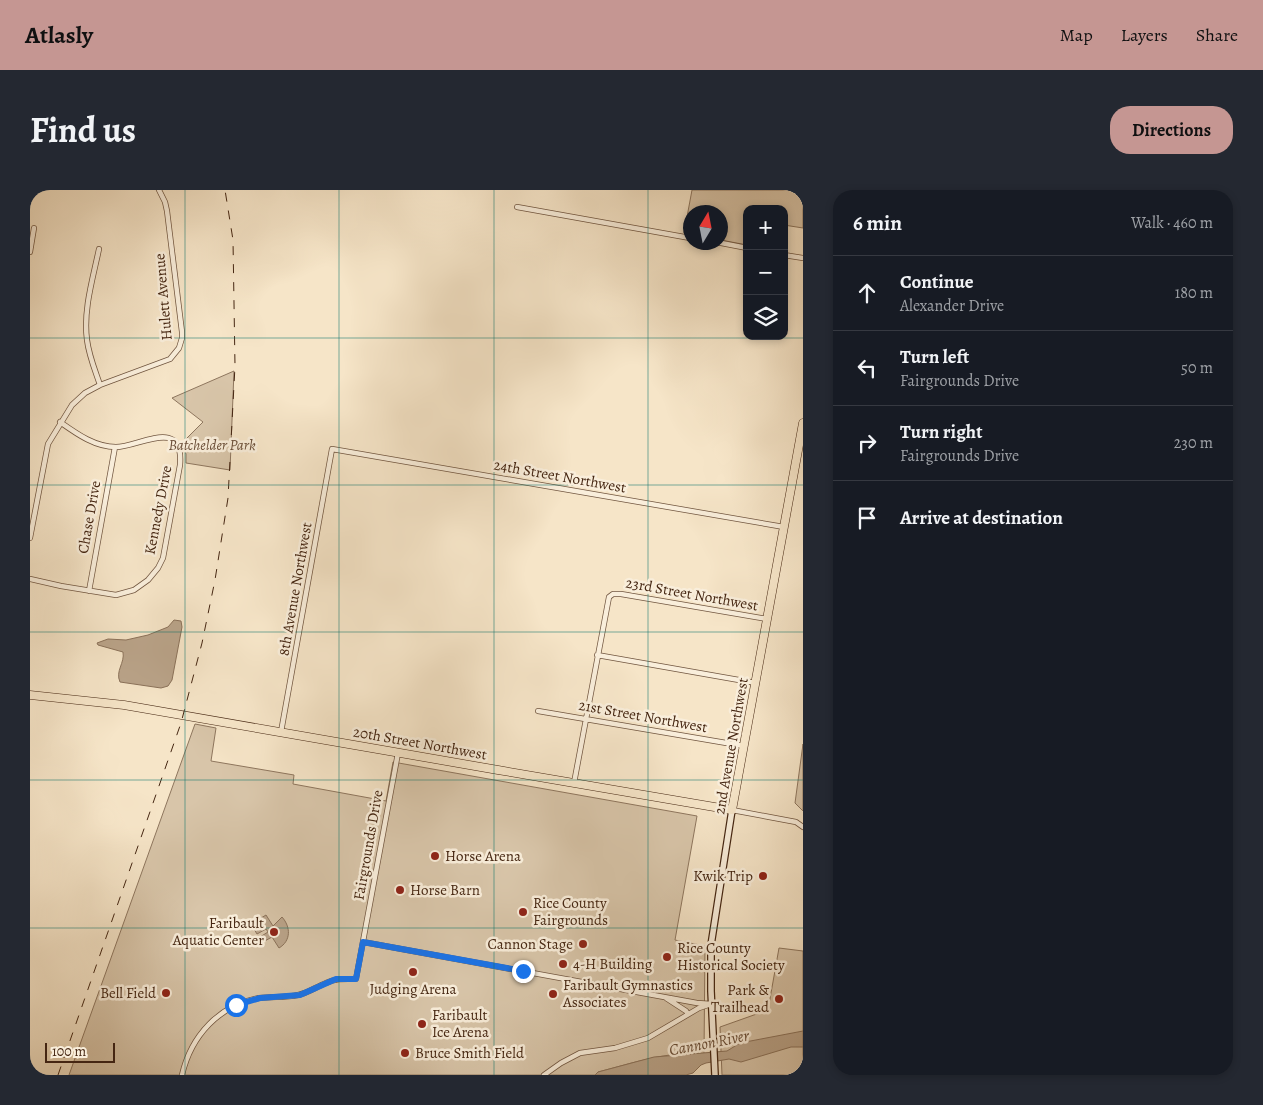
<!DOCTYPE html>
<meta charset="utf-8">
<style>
body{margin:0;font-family:Alegreya,serif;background:#242831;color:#f1f3f6}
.controls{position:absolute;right:15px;top:15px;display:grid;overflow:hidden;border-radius:10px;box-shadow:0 2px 8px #0003}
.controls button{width:45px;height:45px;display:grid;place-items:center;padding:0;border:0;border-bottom:1px solid #363941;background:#171b24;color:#f1f3f6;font:25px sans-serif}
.compass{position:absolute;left:653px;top:15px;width:45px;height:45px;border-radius:50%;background:#171b24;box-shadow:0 2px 8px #0003;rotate:10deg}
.scale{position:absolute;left:15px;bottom:12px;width:70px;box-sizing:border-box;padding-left:5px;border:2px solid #452612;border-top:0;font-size:14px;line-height:18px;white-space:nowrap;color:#452612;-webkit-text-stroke:4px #f9eedb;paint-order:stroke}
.stop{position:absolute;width:15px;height:15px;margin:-11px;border:4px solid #1a73e8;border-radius:50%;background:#fff}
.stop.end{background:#1a73e8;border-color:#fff;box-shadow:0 1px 5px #0008}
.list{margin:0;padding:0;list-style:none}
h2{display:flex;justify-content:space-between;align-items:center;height:65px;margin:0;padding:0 20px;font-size:21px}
h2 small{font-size:16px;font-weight:400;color:#9ea1a6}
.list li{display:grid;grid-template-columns:32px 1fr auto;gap:15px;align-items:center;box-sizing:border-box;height:75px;padding:0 20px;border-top:1px solid #363941}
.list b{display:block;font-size:19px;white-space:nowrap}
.list p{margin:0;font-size:16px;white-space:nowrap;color:#9ea1a6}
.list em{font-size:16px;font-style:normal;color:#9ea1a6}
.icon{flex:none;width:28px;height:28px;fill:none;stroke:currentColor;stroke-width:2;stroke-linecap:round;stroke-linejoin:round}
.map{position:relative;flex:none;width:773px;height:885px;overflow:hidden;border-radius:20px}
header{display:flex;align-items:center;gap:30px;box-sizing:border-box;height:70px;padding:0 25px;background:#c59692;color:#111}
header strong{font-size:24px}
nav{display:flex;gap:28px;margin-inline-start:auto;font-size:18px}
.intro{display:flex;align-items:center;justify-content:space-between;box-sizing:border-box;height:120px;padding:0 30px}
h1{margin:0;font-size:35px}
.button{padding:12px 22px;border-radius:20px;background:#c59692;color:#111;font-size:18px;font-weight:700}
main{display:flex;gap:30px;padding:0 30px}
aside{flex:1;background:#171b24;border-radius:20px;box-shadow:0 2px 8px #0003}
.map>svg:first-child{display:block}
</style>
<header>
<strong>Atlasly</strong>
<nav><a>Map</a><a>Layers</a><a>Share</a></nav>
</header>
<div class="intro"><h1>Find us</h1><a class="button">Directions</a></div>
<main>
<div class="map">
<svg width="773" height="885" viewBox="0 0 773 885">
<rect width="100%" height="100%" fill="#f6e5c8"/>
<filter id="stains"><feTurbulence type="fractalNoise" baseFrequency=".004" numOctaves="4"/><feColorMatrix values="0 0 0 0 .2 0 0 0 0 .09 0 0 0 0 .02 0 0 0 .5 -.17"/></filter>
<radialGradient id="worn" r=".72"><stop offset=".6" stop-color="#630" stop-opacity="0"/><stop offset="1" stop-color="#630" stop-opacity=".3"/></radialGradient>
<path fill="#d8c5a9" stroke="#8e765e" d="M 662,0 L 773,0 L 773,38 L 754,35 L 754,19 L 717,19 L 717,55 L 691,50 L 690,22 L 660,22 L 660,44 L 654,43 Z
M 204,181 L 200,280 L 156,273 L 156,264 L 152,253 L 173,232 L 142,208 Z
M 165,534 L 186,538 L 181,571 L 264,585 L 263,594 L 356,611 L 363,572 L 667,626 L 645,750 L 675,756 L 674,864 C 636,861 604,873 568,882 L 565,885 L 39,885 Z
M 773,554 L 773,621 L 765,613 Z
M 749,758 L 773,761 L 773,885 L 692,885 L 690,837 L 738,820 Z"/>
<path fill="#baa48a" stroke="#8b725a" d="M 144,430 L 151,431 L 152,437 L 142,490 L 138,496 L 131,498 L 90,492 C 85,481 95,473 93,462 L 68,455 L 67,453 L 78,449 L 96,450 L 118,445 L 138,437 Z
M 236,725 L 243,736 L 252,727 C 261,737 261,751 249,758 L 242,747 L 233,752 L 230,747 L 238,742 L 236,739 L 227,744 L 221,734 Z
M 773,841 L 773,857 L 761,857 L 711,872 L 699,869 L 676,873 L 671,875 L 663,883 L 656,885 L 565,885 L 568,882 L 624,867 L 697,861 L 710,853 Z"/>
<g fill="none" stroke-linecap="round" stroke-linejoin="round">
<g stroke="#715640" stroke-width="6">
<path id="street" d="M 487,17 L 660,48
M 686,52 L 717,58
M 69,59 C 63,88 53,120 57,150 C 59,166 65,180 70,195
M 0,62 L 4,38
M 754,65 L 773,68
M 0,348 L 18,254 L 42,215 L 55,203 L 70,195 L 140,169 L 149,158 L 152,148 L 152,142 L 137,21 L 135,12 L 129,0
M 0,389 L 31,396 L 86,405 L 104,400 L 118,390 L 128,378 L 133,368 L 150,275 C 154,226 109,257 86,257 C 65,257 47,244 30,232
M 59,401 L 85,257
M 567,465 L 726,493
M 508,521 L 714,556
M 251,542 L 302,259 L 754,337
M 544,593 L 579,407 L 583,404 L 591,404 L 737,429
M 702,620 L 766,632 L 773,637
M 333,752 L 667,813 L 682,814
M 636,808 L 656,821 L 658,824
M 152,885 C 161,846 189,815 229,808 C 242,806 255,808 268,805 C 278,803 286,797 296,793 C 306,788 316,789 326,789 L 368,563
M 514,885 L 531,873 L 550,863 L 585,858 L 618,848 L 669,818 L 678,815"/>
</g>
<g stroke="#452612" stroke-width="8">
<path id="secondary" d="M 685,885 L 681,801 L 681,755 L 702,620"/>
</g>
<g stroke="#452612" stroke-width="9">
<path id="highway" d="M 0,505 L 94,515 L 468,580 L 702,620 L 773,233"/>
</g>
<use href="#street" stroke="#f9eedb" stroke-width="4.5"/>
<use href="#secondary" stroke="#f9eedb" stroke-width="5.5"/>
<use href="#highway" stroke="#f6e5c8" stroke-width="8"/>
<path stroke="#452612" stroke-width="1" stroke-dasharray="9 9" stroke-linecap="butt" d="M 28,885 L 151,533 L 172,453 L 185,390 L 198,308 L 205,176 L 203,50 L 195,0"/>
</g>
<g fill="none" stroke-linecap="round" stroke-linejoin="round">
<path stroke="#1a73e8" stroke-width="6" d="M 206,815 L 230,808 L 270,805 L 306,789 L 326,789 L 333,752 L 493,781"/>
</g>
<path fill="none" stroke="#0f766e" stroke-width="1" stroke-opacity="0.55" d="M 155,0 L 155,885M 309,0 L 309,885M 464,0 L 464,885M 618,0 L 618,885M 0,148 L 773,148M 0,295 L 773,295M 0,442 L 773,442M 0,590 L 773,590M 0,738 L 773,738"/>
<g fill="#8f2418" stroke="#f9eedb" stroke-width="2">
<circle cx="405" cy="666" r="5"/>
<circle cx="733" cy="686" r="5"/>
<circle cx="370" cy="700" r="5"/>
<circle cx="493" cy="722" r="5"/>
<circle cx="244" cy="742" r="5"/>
<circle cx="553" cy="754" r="5"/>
<circle cx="637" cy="767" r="5"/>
<circle cx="533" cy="774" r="5"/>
<circle cx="383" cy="782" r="5"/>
<circle cx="136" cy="803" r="5"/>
<circle cx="523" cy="804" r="5"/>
<circle cx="749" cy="809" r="5"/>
<circle cx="392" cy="834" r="5"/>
<circle cx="375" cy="863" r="5"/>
</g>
<g text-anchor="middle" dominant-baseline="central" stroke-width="5" stroke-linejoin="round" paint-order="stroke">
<g font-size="15" fill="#452612" stroke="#f9eedb">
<text transform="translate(133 107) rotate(-95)">Hulett Avenue</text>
<text transform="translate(530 286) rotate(10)">24th Street Northwest</text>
<text transform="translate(128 320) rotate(-79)">Kennedy Drive</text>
<text transform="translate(59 327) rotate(-80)">Chase Drive</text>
<text transform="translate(265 399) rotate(-80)">8th Avenue Northwest</text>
<text transform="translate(662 404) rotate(10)">23rd Street Northwest</text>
<text transform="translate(613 526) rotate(10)">21st Street Northwest</text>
<text transform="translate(390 553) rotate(10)">20th Street Northwest</text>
<text transform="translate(701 556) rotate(-80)">2nd Avenue Northwest</text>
<text transform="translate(338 655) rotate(-80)">Fairgrounds Drive</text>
</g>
<g font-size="15" font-style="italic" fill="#6a4e38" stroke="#f9eedb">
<text x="182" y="255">Batchelder Park</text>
</g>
<g font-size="15" fill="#452612" stroke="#f9eedb" text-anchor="start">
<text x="415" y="666">Horse Arena</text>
<text x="723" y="686" text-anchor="end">Kwik Trip</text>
<text x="380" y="700">Horse Barn</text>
<text x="503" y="713">Rice County<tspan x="503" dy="17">Fairgrounds</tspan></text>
<text x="234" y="733" text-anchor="end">Faribault<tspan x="234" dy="17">Aquatic Center</tspan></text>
<text x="543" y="754" text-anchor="end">Cannon Stage</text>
<text x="647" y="758">Rice County<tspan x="647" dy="17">Historical Society</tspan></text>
<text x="543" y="774">4-H Building</text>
<text x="533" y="795">Faribault Gymnastics<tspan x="533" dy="17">Associates</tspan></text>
<text x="383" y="799" text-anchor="middle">Judging Arena</text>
<text x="739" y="800" text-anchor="end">Park &amp;<tspan x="739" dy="17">Trailhead</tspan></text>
<text x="126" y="803" text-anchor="end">Bell Field</text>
<text x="402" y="825">Faribault<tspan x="402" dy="17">Ice Arena</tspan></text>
<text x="385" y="863">Bruce Smith Field</text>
</g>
<g font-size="16" font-style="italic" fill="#684c36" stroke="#f9eedb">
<text transform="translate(679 853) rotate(-11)">Cannon River</text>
</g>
</g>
<rect width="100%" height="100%" filter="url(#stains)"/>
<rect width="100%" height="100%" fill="url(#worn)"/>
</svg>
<div class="controls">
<button>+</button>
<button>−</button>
<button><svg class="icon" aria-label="layers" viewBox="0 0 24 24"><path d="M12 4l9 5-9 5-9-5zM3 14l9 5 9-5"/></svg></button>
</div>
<svg class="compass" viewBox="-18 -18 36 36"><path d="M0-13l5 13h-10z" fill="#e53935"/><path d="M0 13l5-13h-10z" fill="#9ea1a6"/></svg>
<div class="scale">100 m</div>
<div class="stop" style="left:206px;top:815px"></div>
<div class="stop end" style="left:493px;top:781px"></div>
</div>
<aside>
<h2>6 min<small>Walk · 460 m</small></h2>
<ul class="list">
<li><svg class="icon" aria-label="ahead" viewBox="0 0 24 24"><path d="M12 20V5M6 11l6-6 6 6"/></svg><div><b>Continue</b><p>Alexander Drive</p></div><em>180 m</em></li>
<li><svg class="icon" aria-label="left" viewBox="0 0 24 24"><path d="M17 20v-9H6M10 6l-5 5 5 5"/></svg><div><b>Turn left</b><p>Fairgrounds Drive</p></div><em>50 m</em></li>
<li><svg class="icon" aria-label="right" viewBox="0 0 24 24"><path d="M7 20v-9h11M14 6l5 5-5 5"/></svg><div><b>Turn right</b><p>Fairgrounds Drive</p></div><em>230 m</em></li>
<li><svg class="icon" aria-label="arrive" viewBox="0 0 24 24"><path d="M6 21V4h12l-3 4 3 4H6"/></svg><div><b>Arrive at destination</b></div></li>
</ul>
</aside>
</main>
